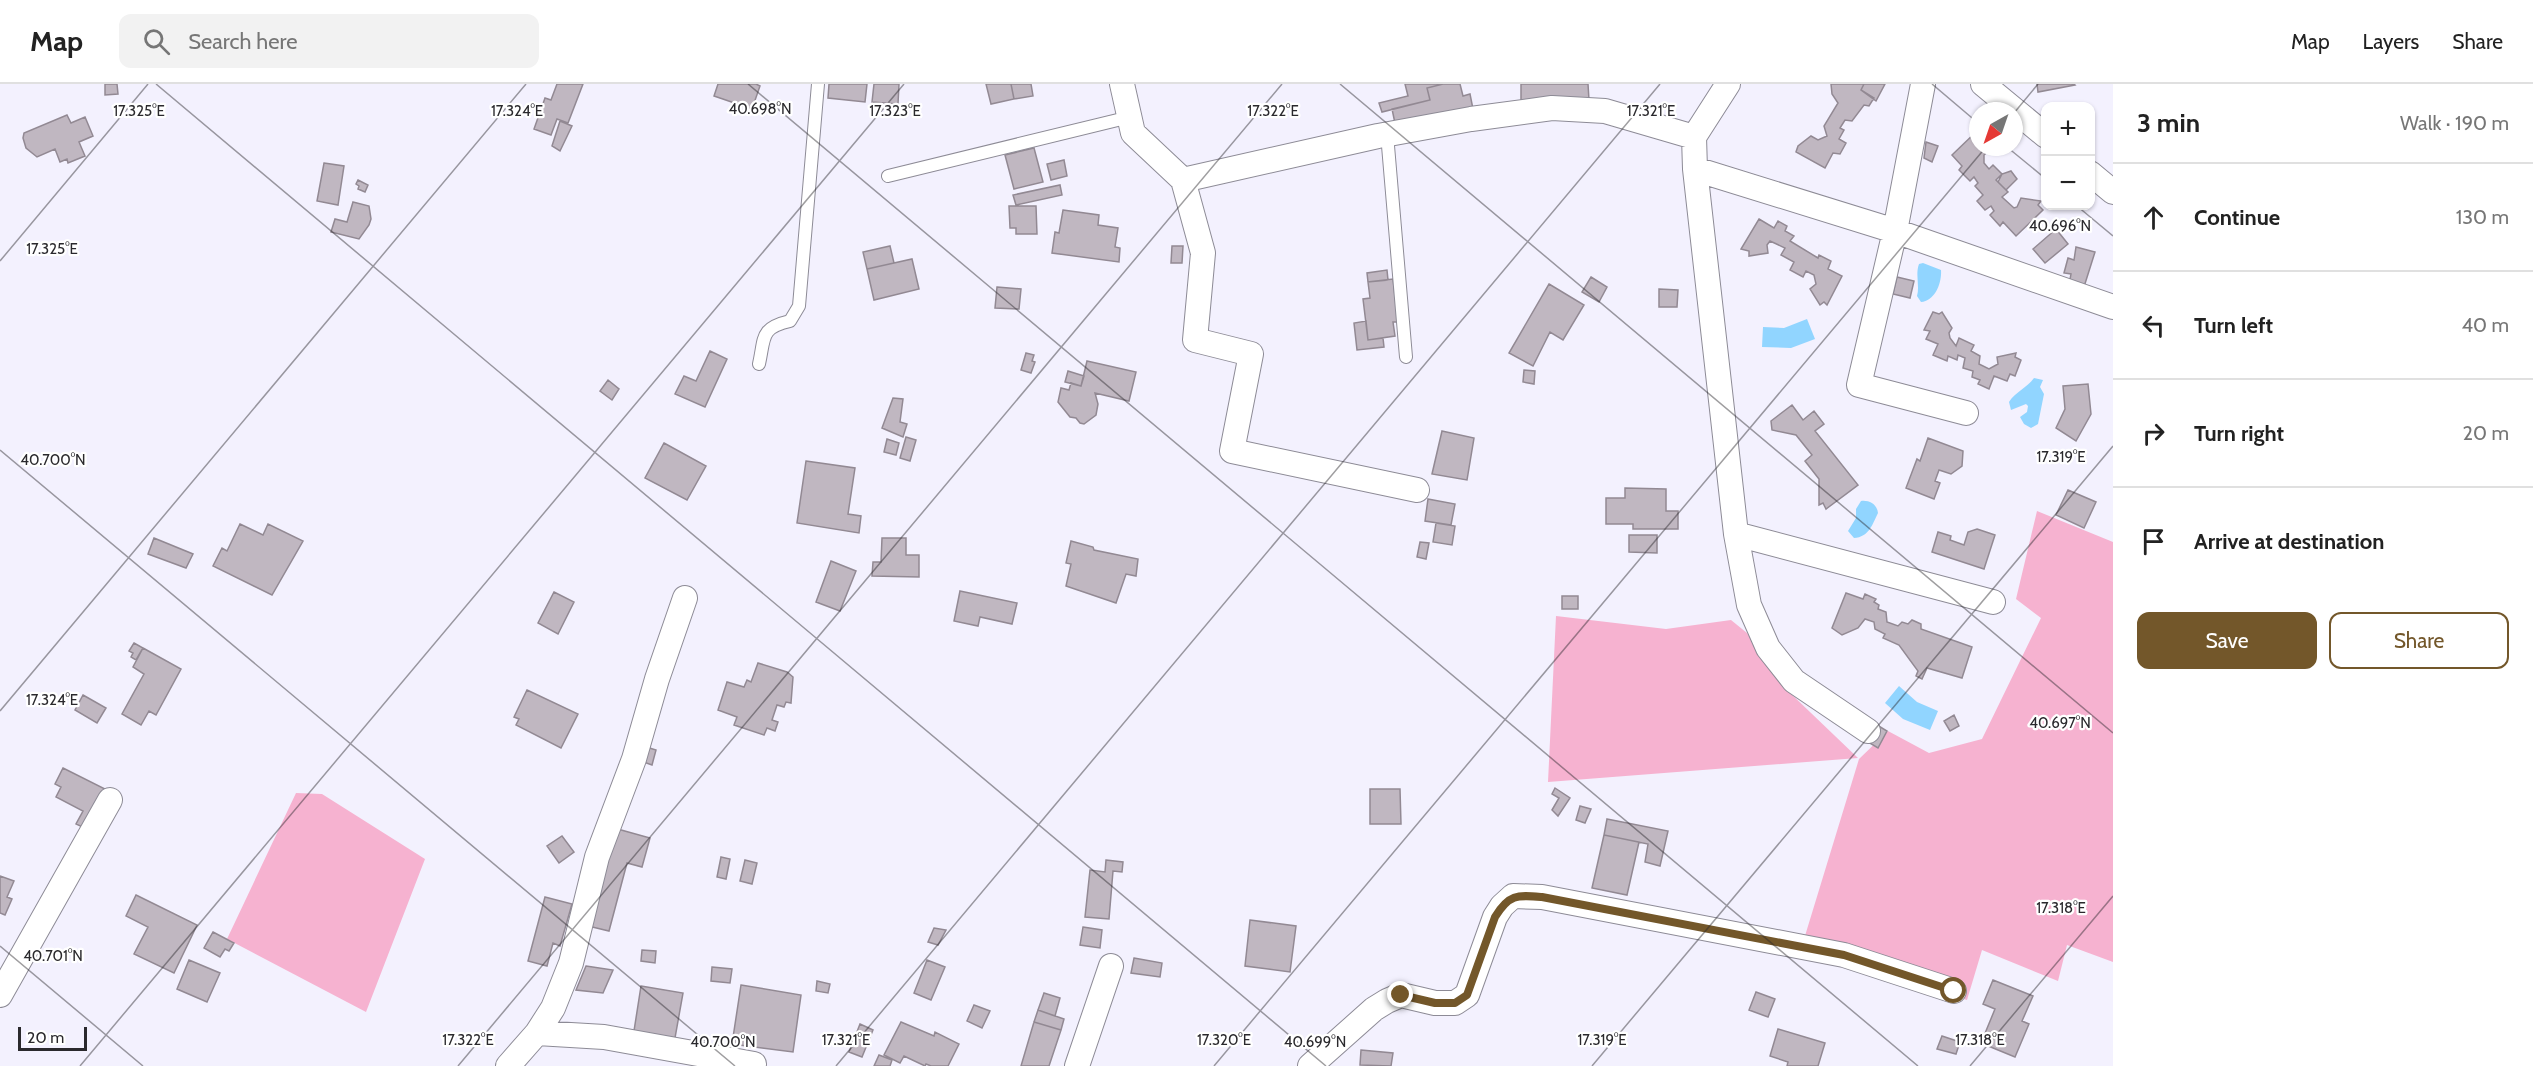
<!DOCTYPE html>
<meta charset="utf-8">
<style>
body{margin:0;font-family:Cabin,sans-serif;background:#f2f2f2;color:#222}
.controls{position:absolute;right:18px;top:18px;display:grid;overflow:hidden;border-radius:12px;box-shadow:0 2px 4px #0004}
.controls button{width:54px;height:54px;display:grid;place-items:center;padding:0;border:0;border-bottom:2px solid #e0e0e0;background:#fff;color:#222;font:30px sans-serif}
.compass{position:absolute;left:1969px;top:18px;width:54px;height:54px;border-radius:50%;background:#fff;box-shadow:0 2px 4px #0004;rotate:220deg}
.scale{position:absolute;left:18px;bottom:15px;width:69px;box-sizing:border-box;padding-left:6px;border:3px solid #2a292d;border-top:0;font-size:16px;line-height:21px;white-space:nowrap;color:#2a292d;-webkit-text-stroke:4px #fff;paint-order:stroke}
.stop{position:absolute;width:18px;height:18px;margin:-14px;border:4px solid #73572a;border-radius:50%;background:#fff}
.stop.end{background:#73572a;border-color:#fff;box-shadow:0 2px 6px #0008}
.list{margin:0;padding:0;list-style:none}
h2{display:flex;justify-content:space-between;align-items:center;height:78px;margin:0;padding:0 24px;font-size:26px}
h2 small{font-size:20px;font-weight:400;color:#767676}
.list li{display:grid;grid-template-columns:39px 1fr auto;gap:18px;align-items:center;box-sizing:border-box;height:108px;padding:0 24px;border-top:2px solid #e0e0e0}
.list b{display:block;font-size:22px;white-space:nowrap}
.list em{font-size:20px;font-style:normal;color:#767676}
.actions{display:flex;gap:12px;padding:18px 24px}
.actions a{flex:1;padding:14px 0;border:2px solid #73572a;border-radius:12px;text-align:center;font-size:21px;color:#73572a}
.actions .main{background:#73572a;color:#fff}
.icon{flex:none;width:33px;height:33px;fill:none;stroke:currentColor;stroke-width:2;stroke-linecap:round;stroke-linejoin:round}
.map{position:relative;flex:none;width:2113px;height:982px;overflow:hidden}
header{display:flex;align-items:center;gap:36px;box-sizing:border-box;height:84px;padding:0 30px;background:#fff;border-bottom:2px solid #e0e0e0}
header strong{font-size:28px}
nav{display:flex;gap:33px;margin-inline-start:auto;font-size:21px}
.search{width:420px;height:54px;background:#f2f2f2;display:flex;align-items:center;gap:15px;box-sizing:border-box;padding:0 21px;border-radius:12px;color:#767676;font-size:22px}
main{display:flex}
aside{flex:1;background:#fff}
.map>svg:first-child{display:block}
</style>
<header>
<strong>Map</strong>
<div class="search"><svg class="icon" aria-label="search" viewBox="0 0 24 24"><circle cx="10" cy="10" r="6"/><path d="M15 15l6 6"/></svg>Search here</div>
<nav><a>Map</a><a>Layers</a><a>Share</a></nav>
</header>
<main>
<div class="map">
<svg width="2113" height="982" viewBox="0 0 2113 982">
<rect width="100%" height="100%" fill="#f3f1fe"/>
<path fill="#f6b2d0" d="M 2037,427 L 2113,458 L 2113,878 L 2067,861 L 2058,897 L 1982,866 L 1967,916 L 1801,865 L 1859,675 L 1888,647 L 1929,669 L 1982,655 L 2041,534 L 2016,515 Z
M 1556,532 L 1666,545 L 1731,536 L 1747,549 L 1787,606 L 1858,674 L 1548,698 Z
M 296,709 L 322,710 L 425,775 L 366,928 L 227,855 Z"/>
<path fill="#91d5ff" d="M 1923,179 L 1941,186 C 1942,199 1935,217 1921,218 L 1917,212 C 1920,201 1915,191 1919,180 Z
M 1807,235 L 1815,255 L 1791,264 L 1762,263 L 1763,243 L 1784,244 Z
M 2034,294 L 2043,296 L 2040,303 L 2044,310 L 2038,340 L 2031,344 L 2024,340 L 2020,333 L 2027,328 L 2028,322 L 2026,320 L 2011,326 L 2009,318 C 2015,308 2027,304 2034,294 Z
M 1861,417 C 1869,416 1877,420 1878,429 C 1872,441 1869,453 1854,454 L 1848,447 L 1856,434 L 1856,425 Z
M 1899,602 L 1917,618 L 1938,627 L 1930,646 L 1903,635 L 1885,619 Z"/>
<path fill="#c0b7c1" stroke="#928993" stroke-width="1.5" d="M 105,0 L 117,0 L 118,10 L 105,11 Z
M 557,0 L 583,0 L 568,39 L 557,35 L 551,51 L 534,45 L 545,14 L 551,16 Z
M 718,0 L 756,0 L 760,2 L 752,25 L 714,12 Z
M 829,0 L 867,0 L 865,18 L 828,14 Z
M 874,0 L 899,0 L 898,20 L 872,18 Z
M 986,0 L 1011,0 L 1014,15 L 991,20 Z
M 1011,0 L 1031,0 L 1033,12 L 1014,15 Z
M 1405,0 L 1443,0 L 1427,4 L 1430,16 L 1382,28 L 1379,19 L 1408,12 Z
M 1443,0 L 1460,0 L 1463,12 L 1470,10 L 1473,25 L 1396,44 L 1392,25 L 1430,16 L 1427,4 Z
M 1521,0 L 1588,0 L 1589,16 L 1521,21 Z
M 1831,0 L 1864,0 L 1861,6 L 1874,14 L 1869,22 L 1864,21 L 1852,37 L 1845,36 L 1840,44 L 1844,46 L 1839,55 L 1846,59 L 1840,70 L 1833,69 L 1825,84 L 1796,68 L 1798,62 L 1811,52 L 1818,56 L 1827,52 L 1824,42 L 1838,19 L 1832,10 Z
M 1864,0 L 1885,0 L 1876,17 L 1861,6 Z
M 2037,0 L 2074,0 L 2075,1 L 2038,8 Z
M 67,31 L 71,39 L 85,33 L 93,52 L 79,58 L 85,72 L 68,79 L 67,75 L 60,78 L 55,65 L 37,73 L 26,64 L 23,54 L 24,49 Z
M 560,37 L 572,42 L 560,67 L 552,62 Z
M 1978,46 L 1978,63 L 1990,63 L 1990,66 L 1984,71 L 1984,79 L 1989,85 L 1993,81 L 2002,90 L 1996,96 L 2008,108 L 2002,113 L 2014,124 L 2017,123 L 2021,114 L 2041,117 L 2038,121 L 2043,126 L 2016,152 L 2003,138 L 2000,142 L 1990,131 L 1994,127 L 1991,122 L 1985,126 L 1977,117 L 1983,111 L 1975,102 L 1978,99 L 1974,93 L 1970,97 L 1959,86 L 1962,82 L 1952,71 Z
M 1926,58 L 1938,62 L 1932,78 L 1924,74 Z
M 1034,64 L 1043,98 L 1014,105 L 1005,71 Z
M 1064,76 L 1067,92 L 1051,96 L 1047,80 Z
M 324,79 L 344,82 L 338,121 L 317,117 Z
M 2011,87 L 2017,95 L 2006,106 L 1998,98 L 2002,90 Z
M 358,96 L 368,101 L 365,108 L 358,105 L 359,102 L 356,100 Z
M 1060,101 L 1062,111 L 1016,121 L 1013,111 Z
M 353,118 L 369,122 L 371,135 L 369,141 L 359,155 L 331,148 L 335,135 L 347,138 Z
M 1009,122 L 1036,122 L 1037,150 L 1016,150 L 1016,144 L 1010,144 Z
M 1063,126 L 1099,131 L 1098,141 L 1118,144 L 1115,163 L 1120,164 L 1119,178 L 1052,169 L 1055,148 L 1059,149 Z
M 1759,135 L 1774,144 L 1778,137 L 1787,142 L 1785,147 L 1794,152 L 1790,157 L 1818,174 L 1819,171 L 1831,177 L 1828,185 L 1842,192 L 1827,221 L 1824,218 L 1820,221 L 1810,205 L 1816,200 L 1814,191 L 1806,187 L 1803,193 L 1790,186 L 1794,178 L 1781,171 L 1785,164 L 1770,157 L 1767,161 L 1768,169 L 1749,172 L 1749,167 L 1741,165 Z
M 2056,145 L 2068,160 L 2045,179 L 2033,165 Z
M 890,162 L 894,179 L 867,185 L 863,168 Z
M 1172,162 L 1183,162 L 1182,179 L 1171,179 Z
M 2076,163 L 2095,168 L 2083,206 L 2069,201 L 2071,190 L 2064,189 L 2068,174 L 2074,176 Z
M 912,175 L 919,205 L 874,216 L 867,185 Z
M 1387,186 L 1388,196 L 1368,198 L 1367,189 Z
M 1591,193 L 1607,203 L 1599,218 L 1582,208 Z
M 1897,193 L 1914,197 L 1910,214 L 1893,210 Z
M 1393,195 L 1398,238 L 1393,238 L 1395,252 L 1368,256 L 1363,215 L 1370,214 L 1368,198 Z
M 1549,200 L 1584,221 L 1563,256 L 1550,248 L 1533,282 L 1509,269 Z
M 997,203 L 1021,205 L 1019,225 L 995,224 Z
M 1659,205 L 1678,206 L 1677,223 L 1659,223 Z
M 1933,228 L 1939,230 L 1942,228 L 1952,244 L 1949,249 L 1950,254 L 1956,262 L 1959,254 L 1974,261 L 1971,267 L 1980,272 L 1979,280 L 1989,285 L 1998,280 L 1997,273 L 2016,269 L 2015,273 L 2021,276 L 2015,292 L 2010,290 L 2007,297 L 1994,292 L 1989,305 L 1978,300 L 1980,296 L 1972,293 L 1973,287 L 1963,284 L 1965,274 L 1958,271 L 1957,276 L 1948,272 L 1947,277 L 1933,271 L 1938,260 L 1926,255 L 1930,247 L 1924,246 Z
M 1366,237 L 1368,256 L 1383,254 L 1384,263 L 1357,266 L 1354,239 Z
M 710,267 L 727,275 L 705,323 L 675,310 L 684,292 L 696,297 Z
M 1026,269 L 1034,271 L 1032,277 L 1035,278 L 1031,289 L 1021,286 Z
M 1087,277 L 1136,288 L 1129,317 L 1095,309 L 1098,320 L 1096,331 L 1084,340 L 1080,339 L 1076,334 L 1070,333 L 1058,318 L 1061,304 L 1069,306 L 1071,299 L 1081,302 Z
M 1524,286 L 1535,287 L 1534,300 L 1523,298 Z
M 1068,287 L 1084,292 L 1081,302 L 1065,298 Z
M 608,296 L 619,305 L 612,316 L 600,307 Z
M 2088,300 L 2091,330 L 2076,357 L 2056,344 L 2065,325 L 2063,302 Z
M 893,314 L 903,315 L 900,338 L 907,340 L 903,353 L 882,344 Z
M 1792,321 L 1803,336 L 1814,327 L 1824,340 L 1815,347 L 1858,401 L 1826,425 L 1823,419 L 1819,421 L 1819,395 L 1805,377 L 1812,371 L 1796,351 L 1772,346 L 1771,337 Z
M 1442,347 L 1474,354 L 1467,396 L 1432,390 Z
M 906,353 L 916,356 L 910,377 L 900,374 Z
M 1928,354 L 1963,367 L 1962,382 L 1951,390 L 1939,386 L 1935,397 L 1940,399 L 1934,415 L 1906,404 L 1917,375 L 1920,377 Z
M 887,355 L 899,359 L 896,371 L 884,368 Z
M 664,359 L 706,382 L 687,416 L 645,394 Z
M 806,377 L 855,384 L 848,430 L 861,432 L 859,449 L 797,439 Z
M 1625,404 L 1666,405 L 1666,427 L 1678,427 L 1678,445 L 1633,445 L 1633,440 L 1606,440 L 1606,414 L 1625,414 Z
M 2068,406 L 2096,418 L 2084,444 L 2056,431 Z
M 1428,415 L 1455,420 L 1451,441 L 1425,437 Z
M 1436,439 L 1455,442 L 1452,461 L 1433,458 Z
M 240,440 L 263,451 L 268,440 L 303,457 L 272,511 L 213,482 L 222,464 L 227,467 Z
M 1977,445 L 1995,451 L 1984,485 L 1932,468 L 1938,448 L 1951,452 L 1950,456 L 1964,461 L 1968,448 Z
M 1629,451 L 1657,451 L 1657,469 L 1629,468 Z
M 154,454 L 193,470 L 186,484 L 148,470 Z
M 882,454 L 906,454 L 906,471 L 919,471 L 919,493 L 872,492 L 873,478 L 881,478 Z
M 1071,457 L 1093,463 L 1094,466 L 1138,475 L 1136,492 L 1126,490 L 1116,519 L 1066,502 L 1071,480 L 1066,479 Z
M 1420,458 L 1429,459 L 1426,475 L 1417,473 Z
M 831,477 L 856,487 L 840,527 L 816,518 Z
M 960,507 L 1017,519 L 1012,540 L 980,533 L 978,542 L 954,537 Z
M 554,508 L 574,518 L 558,550 L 538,539 Z
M 1846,509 L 1863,515 L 1865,510 L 1876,515 L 1874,518 L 1879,521 L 1878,525 L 1886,528 L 1887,538 L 1898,542 L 1902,538 L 1908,540 L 1912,536 L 1921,540 L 1921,545 L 1972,563 L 1962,594 L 1927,584 L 1922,595 L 1916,592 L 1918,587 L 1899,561 L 1883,554 L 1885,550 L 1875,545 L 1874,538 L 1865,535 L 1858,544 L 1842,551 L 1832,544 Z
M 1562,512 L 1578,512 L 1578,525 L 1562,525 Z
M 134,559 L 143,564 L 136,576 L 131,573 L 133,569 L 129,567 Z
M 143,564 L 181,585 L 156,631 L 149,627 L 141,641 L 122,630 L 144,590 L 133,583 Z
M 758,579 L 787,588 L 793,593 L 791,619 L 786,618 L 784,623 L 777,621 L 772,636 L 778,638 L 775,647 L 767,644 L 764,651 L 734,641 L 737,633 L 718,626 L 727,598 L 744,603 L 747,596 L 751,598 Z
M 527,606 L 578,630 L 561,664 L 516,641 L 519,635 L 514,633 Z
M 83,611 L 106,624 L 97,639 L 75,626 Z
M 1954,631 L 1959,642 L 1950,647 L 1944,637 Z
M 1877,641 L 1887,647 L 1878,664 L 1868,658 Z
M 643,662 L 656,666 L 652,681 L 638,676 Z
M 63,684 L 111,708 L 91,747 L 76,740 L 83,727 L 56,713 L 61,703 L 55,700 Z
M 1555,704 L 1570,714 L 1558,732 L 1552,726 L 1559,714 L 1552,710 Z
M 1370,705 L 1400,705 L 1401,740 L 1370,740 Z
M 1580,722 L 1591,725 L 1585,739 L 1576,736 Z
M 1607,735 L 1668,747 L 1660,782 L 1645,778 L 1648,760 L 1604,751 Z
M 614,744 L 650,754 L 642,783 L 627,779 L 609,847 L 588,842 Z
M 1604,751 L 1639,758 L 1627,811 L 1592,804 Z
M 562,752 L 574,768 L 559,779 L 547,762 Z
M 721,773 L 730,775 L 726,795 L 717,793 Z
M 745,776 L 757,779 L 752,800 L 740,797 Z
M 1106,776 L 1123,778 L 1122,788 L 1113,787 L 1109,835 L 1085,833 L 1090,786 L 1105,788 Z
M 0,792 L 14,797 L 7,813 L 12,815 L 5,831 L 0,829 Z
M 136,811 L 197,841 L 174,889 L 134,870 L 148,843 L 126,832 Z
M 545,813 L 572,820 L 560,862 L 553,859 L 547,882 L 528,877 Z
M 1250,836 L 1296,842 L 1290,888 L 1245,882 Z
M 1083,843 L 1102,846 L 1100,864 L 1080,861 Z
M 934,844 L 946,846 L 938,861 L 928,858 Z
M 213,848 L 234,859 L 229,867 L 225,865 L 220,873 L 204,864 Z
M 642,866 L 656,867 L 655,879 L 641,877 Z
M 1134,874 L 1162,879 L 1160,893 L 1131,889 Z
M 189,876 L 220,889 L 207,918 L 177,905 Z
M 927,876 L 945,883 L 931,916 L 914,909 Z
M 586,882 L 613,886 L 603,909 L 576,906 Z
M 712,883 L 732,885 L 730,899 L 711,897 Z
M 1993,896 L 2033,912 L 2022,937 L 2029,940 L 2015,973 L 1981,959 L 1995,925 L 1983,920 Z
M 817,897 L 830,900 L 828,909 L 816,907 Z
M 741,901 L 801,911 L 793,968 L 732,960 Z
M 641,902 L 683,909 L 675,954 L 634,947 Z
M 1756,908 L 1775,915 L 1768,933 L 1749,926 Z
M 1044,909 L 1060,914 L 1055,932 L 1038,926 Z
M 974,921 L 990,927 L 982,944 L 967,937 Z
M 1038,926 L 1064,935 L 1061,946 L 1034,938 Z
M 901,938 L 934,952 L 935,948 L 959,960 L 948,982 L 931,982 L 926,980 L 925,982 L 904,972 L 900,979 L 884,971 Z
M 1034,938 L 1061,946 L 1049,982 L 1021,982 Z
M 860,940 L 873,946 L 862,973 L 849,968 Z
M 1778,945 L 1825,959 L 1818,982 L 1787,982 L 1788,978 L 1770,972 Z
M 1942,952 L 1960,958 L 1956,970 L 1937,965 Z
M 1361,966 L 1393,969 L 1391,982 L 1360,981 Z
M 879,971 L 892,976 L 890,982 L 874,982 Z"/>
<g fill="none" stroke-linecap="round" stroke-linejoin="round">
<g stroke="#8d8b96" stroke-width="14">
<path id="lane" d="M 1387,50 L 1406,273
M 888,92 L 1130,33
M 759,280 C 765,253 760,244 790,237 L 799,222 L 818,0"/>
</g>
<g stroke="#8d8b96" stroke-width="26">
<path id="street" d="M 1122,0 L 1133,49 L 1183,96 L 1203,169 L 1195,256 L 1251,270 L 1232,367 L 1417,406
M 1728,0 L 1694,53 L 1695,85 L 1736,450 L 1749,521 L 1768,564 L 1794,597 L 1868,647
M 1923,0 L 1895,147 L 1859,301 L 1966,329
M 1983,0 L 2046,52
M 1695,85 L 1895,147 L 2113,223
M 2090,89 L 2113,108
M 1183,96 L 1378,52 L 1471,35 L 1552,24 L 1605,27 L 1694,53
M 1736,450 L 1993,518
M 0,911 L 110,716
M 537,949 L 604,953 L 754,980
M 508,982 L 537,949 L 553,924 L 571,879 L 597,773 L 634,675 L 657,595 L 685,514
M 1077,982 L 1111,882
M 1310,982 L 1374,925 L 1387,917 L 1401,911 L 1435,919 L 1455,919 L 1467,911 L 1495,833 L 1502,822 L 1513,812 L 1542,813 L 1844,871 L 1954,907"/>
</g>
<use href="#lane" stroke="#fff" stroke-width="12"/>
<use href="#street" stroke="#fff" stroke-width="24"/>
</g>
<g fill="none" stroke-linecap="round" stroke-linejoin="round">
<path stroke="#73572a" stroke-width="8" d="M 1401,911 L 1435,919 L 1455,919 L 1467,911 L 1495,833 C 1509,810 1517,811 1542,813 L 1844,871 L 1954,907"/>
</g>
<path fill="none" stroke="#2a292d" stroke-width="1.5" stroke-opacity="0.45" d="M 156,0 L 1326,982M 748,0 L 1918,982M 1340,0 L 2113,649M 1932,0 L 1978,39M 2014,29 L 2038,0M 2007,63 L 2046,95M 2077,122 L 2113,152M 0,177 L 148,0M 0,366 L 735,982M 0,627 L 526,0M 0,862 L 143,982M 80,982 L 904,0M 458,982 L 1282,0M 836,982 L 1660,0M 1214,982 L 1986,63M 1592,982 L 2113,362M 1970,982 L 2113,812"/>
<g font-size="15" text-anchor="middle" fill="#2a292d" stroke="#fff" stroke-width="4.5" stroke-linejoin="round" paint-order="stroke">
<text x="760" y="30">40.698°N</text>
<text x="139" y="32">17.325°E</text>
<text x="517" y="32">17.324°E</text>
<text x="895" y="32">17.323°E</text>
<text x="1273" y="32">17.322°E</text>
<text x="1651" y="32">17.321°E</text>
<text x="2060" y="147">40.696°N</text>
<text x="52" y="170">17.325°E</text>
<text x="2061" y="378">17.319°E</text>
<text x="53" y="381">40.700°N</text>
<text x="52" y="621">17.324°E</text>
<text x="2060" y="644">40.697°N</text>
<text x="2061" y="829">17.318°E</text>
<text x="53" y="877">40.701°N</text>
<text x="468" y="961">17.322°E</text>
<text x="846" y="961">17.321°E</text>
<text x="1224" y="961">17.320°E</text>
<text x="1602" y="961">17.319°E</text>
<text x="1980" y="961">17.318°E</text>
<text x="723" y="963">40.700°N</text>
<text x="1315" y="963">40.699°N</text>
</g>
</svg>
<div class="controls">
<button>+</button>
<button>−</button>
</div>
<svg class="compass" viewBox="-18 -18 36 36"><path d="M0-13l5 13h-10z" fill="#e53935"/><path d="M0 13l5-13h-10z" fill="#767676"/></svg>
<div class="scale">20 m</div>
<div class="stop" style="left:1954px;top:907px"></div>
<div class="stop end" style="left:1401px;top:911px"></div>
</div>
<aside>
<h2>3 min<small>Walk · 190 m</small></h2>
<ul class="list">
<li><svg class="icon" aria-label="ahead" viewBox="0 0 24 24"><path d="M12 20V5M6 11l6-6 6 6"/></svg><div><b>Continue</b></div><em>130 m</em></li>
<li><svg class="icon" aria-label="left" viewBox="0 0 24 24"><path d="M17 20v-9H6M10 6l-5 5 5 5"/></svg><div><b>Turn left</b></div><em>40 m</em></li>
<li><svg class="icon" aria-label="right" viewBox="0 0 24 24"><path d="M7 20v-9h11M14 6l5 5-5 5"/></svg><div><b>Turn right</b></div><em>20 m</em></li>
<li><svg class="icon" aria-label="arrive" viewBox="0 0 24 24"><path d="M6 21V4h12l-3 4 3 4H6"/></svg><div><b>Arrive at destination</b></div></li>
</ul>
<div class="actions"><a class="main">Save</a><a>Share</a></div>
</aside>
</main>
